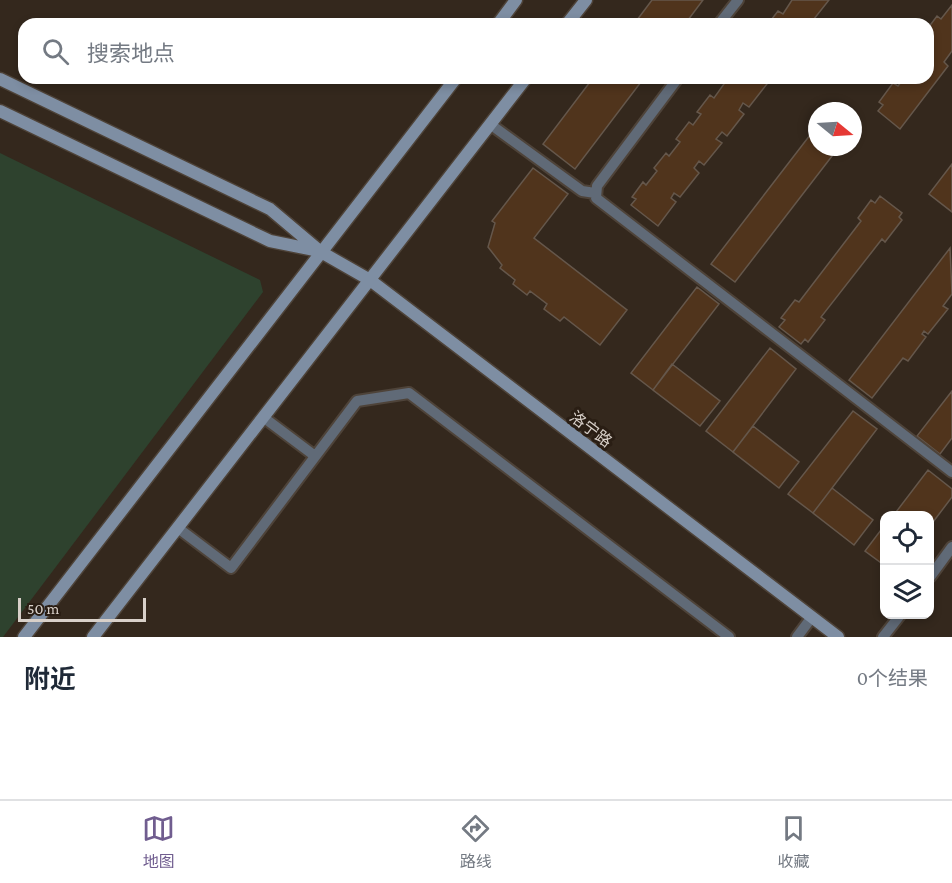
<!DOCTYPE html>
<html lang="zh">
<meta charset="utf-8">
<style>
body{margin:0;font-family:"Crimson Pro","Noto Sans SC",serif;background:#f2f2f3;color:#1f2937}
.controls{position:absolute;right:18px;bottom:18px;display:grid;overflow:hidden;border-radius:12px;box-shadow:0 3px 9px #0003}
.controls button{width:54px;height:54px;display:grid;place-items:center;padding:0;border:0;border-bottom:2px solid #e0e1e3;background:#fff;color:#1f2937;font:30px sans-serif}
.compass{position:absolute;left:808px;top:102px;width:54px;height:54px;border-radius:50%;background:#fff;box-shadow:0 3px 9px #0003;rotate:108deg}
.scale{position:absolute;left:18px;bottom:15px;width:128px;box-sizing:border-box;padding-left:6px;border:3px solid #d8d0c9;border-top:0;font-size:16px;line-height:21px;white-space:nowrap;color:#d8d0c9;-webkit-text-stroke:4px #2a1e14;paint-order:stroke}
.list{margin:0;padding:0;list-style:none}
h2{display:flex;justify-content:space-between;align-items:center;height:78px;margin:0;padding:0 24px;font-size:26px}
h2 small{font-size:20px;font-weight:400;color:#747a83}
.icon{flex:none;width:33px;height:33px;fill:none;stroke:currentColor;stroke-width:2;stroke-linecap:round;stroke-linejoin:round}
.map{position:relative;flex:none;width:952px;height:637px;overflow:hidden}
.search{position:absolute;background:#fff;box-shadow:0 3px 9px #0003;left:18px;right:18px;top:18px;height:66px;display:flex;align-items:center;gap:15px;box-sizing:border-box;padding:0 21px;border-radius:18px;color:#747a83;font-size:22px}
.sheet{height:162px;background:#fff}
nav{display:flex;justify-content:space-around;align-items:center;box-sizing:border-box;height:84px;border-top:2px solid #e0e1e3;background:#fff;font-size:16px;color:#747a83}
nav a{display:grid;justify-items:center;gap:3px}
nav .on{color:#705d8f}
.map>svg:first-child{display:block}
</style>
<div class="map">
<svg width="952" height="637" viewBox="0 0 952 637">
<rect width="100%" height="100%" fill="#34281d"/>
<path fill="#2e422e" d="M 0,153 L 260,280 L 263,292 L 3,637 L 0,637 Z"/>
<path fill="#50341c" stroke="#65574b" stroke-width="1.5" d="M 652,0 L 703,0 L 685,24 L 634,24 Z
M 792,0 L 829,0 L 810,24 L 768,24 L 778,11 L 783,14 Z
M 952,5 L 952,51 L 944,62 L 948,66 L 900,129 L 878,111 L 883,105 L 879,102 L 893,83 L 898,86 L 904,78 L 928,78 L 928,28 L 937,16 L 941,19 Z
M 593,78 L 644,78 L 575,169 L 543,144 Z
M 723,78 L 763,78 L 767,84 L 749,107 L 743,103 L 739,110 L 744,114 L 727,136 L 722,132 L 716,139 L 722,143 L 704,165 L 699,161 L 694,168 L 699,173 L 680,197 L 674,193 L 671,198 L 676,202 L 658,226 L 631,205 L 636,199 L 632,197 L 643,182 L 646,185 L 657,171 L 654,168 L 666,153 L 669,156 L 680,142 L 676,139 L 689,122 L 693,125 L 701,114 L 697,112 L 710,95 L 714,98 L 724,84 L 720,81 Z
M 817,126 L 817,147 L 839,147 L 735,282 L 711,264 Z
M 952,164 L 952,212 L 929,194 Z
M 533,168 L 568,194 L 534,238 L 627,310 L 600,345 L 564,317 L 560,321 L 544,309 L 547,304 L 530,291 L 527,295 L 513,284 L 515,280 L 500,268 L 502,265 L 488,247 L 495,223 L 492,221 Z
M 880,196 L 902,213 L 899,217 L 902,220 L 885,242 L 882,239 L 821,317 L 825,320 L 808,342 L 805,339 L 801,344 L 779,327 L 785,320 L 781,318 L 795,300 L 799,302 L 861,221 L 858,218 L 871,200 L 875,203 Z
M 950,248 L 952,294 L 943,306 L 948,309 L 928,334 L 924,331 L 922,334 L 926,337 L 908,361 L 903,358 L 872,398 L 849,380 Z
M 697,287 L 719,304 L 653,390 L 631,373 Z
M 770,348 L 796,369 L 733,452 L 706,431 Z
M 672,364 L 720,401 L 700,426 L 653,390 Z
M 952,391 L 952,438 L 940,454 L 917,436 Z
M 853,411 L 877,429 L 813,513 L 788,494 Z
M 753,426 L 799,462 L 779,488 L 733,452 Z
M 928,470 L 952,489 L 952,497 L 930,526 L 930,516 L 893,516 Z
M 832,488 L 873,520 L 854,545 L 813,513 Z
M 884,526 L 884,565 L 865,551 Z"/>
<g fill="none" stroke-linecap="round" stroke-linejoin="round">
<g stroke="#4e4339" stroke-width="14">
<path id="lane" d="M 719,24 L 738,0
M 678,78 L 597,186 L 596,198 L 952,472
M 490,124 L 582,191 L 595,193
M 263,417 L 315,456
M 178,528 L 231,568 L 357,401 L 409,393 L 729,637
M 930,577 L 952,547
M 797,637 L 812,617
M 883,637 L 901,614"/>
</g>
<g stroke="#4e4339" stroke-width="15">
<path id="secondary" d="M 498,24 L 516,0
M 567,24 L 586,0
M 0,79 L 270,209 L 321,252 L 370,280 L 838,637
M 0,111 L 270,241 L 319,251
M 24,637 L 456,78
M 93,637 L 526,78"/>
</g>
<use href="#lane" stroke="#606a77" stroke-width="10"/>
<use href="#secondary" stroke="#7e8ea3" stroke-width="12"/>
</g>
<g text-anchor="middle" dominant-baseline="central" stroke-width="6" stroke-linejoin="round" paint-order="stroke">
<g font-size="16" fill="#d8d0c9" stroke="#2a1e14">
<text transform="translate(591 429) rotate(37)">洛宁路</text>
</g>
</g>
</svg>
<div class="controls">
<button><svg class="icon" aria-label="locate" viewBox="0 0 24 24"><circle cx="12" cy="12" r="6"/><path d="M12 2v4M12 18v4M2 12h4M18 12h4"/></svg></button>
<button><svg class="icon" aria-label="layers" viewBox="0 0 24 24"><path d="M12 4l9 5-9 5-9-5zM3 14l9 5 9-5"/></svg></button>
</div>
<svg class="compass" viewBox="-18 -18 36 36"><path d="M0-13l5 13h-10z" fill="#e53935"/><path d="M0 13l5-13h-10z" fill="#747a83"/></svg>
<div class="scale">50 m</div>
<div class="search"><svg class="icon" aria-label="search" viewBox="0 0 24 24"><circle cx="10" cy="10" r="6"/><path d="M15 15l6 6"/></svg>搜索地点</div>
</div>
<section class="sheet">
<h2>附近<small>0个结果</small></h2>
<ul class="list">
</ul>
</section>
<nav>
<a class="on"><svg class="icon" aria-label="map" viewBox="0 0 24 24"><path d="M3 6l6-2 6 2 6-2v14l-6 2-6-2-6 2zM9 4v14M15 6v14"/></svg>地图</a>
<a><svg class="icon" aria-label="directions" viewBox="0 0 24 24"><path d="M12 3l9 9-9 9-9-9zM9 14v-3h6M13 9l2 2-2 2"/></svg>路线</a>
<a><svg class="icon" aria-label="saved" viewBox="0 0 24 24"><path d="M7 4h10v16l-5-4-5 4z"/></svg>收藏</a>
</nav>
